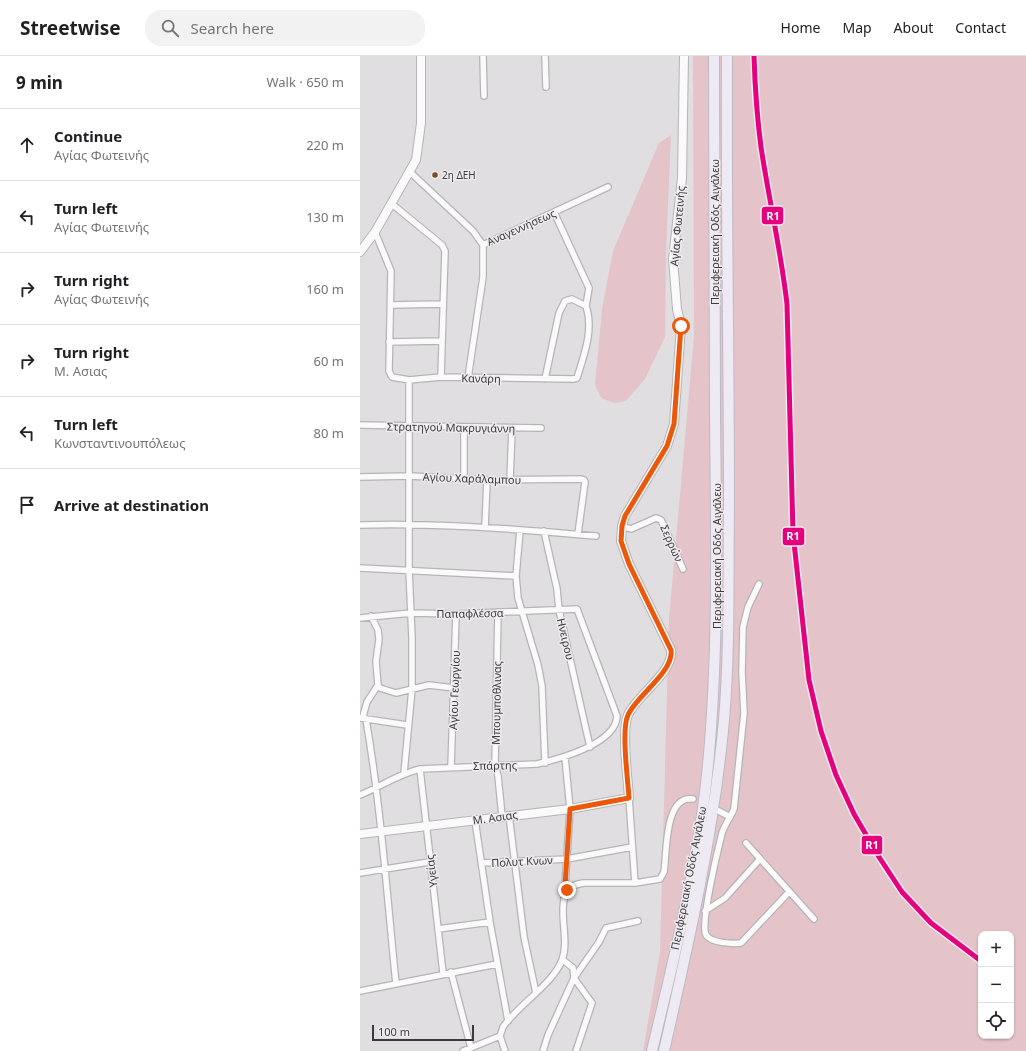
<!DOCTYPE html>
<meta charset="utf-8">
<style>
body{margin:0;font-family:"Noto Sans",sans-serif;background:#f2f2f2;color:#202124}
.controls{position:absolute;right:12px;bottom:12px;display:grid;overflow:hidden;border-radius:8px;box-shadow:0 1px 3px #0004}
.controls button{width:36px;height:36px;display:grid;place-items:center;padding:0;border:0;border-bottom:1px solid #e0e0e0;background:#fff;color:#202124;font:20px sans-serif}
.scale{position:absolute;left:12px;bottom:10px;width:102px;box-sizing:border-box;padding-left:4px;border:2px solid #3c3a3c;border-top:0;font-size:11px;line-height:14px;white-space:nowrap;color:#3c3a3c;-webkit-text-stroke:3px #eeeaef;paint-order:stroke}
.stop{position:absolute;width:12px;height:12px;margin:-9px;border:3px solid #ea580c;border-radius:50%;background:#fff}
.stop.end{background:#ea580c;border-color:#fff;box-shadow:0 1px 4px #0008}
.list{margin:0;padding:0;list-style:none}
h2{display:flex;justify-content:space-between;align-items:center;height:52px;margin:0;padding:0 16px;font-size:17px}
h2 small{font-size:13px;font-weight:400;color:#757577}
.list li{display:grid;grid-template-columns:26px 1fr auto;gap:12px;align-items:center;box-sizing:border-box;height:72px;padding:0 16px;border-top:1px solid #e0e0e0}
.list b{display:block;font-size:15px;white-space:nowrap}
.list p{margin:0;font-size:13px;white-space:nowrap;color:#757577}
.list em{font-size:13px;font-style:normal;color:#757577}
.icon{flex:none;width:22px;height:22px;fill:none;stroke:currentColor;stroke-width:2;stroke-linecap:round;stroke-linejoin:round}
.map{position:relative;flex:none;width:666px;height:995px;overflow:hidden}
header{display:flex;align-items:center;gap:24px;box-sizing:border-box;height:56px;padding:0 20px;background:#fff;border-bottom:1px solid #e0e0e0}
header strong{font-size:19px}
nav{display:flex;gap:22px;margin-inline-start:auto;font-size:14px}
.search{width:280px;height:36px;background:#f2f2f2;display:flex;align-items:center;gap:10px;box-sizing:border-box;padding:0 14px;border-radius:16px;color:#757577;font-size:15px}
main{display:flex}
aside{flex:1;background:#fff}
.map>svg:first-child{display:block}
</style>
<header>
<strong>Streetwise</strong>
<div class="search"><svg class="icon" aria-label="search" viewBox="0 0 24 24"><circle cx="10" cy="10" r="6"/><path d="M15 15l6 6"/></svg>Search here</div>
<nav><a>Home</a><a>Map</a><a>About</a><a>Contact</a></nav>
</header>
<main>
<aside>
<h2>9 min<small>Walk · 650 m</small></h2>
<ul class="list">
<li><svg class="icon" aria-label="ahead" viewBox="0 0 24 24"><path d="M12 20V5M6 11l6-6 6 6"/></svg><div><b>Continue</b><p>Αγίας Φωτεινής</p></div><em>220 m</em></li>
<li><svg class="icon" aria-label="left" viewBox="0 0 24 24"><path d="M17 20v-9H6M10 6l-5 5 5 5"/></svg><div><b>Turn left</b><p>Αγίας Φωτεινής</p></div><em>130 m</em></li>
<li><svg class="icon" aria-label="right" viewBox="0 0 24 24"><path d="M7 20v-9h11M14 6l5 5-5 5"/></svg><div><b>Turn right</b><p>Αγίας Φωτεινής</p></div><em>160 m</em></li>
<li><svg class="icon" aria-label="right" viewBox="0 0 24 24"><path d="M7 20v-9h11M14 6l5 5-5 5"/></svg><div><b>Turn right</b><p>Μ. Ασιας</p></div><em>60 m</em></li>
<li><svg class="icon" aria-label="left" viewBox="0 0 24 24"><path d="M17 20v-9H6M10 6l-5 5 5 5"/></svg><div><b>Turn left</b><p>Κωνσταντινουπόλεως</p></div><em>80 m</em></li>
<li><svg class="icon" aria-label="arrive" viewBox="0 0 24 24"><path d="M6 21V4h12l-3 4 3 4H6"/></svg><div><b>Arrive at destination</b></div></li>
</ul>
</aside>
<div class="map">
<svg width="666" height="995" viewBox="0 0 666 995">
<rect width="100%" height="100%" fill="#e0dee1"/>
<path fill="#e4c4c8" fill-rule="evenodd" d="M 333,0 L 666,0 L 666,995 L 283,995 L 300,896 L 309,563 L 334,280 ZM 621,878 L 651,878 L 651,980 L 621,980 Z
M 311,79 L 306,196 L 305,281 L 285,323 L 266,345 L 254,347 L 241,342 L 235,329 L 242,253 L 253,195 L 299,87 Z"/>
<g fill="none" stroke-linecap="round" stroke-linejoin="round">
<g stroke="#b6b4b6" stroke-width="8">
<path id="street" d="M 123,0 L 124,40
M 185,0 L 186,31
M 50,116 L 113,175 L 123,189 L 248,131
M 32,148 L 82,189 L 85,195 L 81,321
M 194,156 L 229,232 L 226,250
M 15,176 L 31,215 L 29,315 L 32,321 L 49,324 L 81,321 L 213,323 L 217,322 C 224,299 234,274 226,250 L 212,243 L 205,245 L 199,257 L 185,323
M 31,249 L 83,248
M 29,286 L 81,285
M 108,322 L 123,221 L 123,189
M 0,369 L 181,372
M 104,371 L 104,422
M 0,421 L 50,420 L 127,424 L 220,423 L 224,424 L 225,426 L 218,478
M 150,424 L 152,372
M 0,469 C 79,467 157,473 236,480
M 262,470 L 271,473 L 296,462 L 301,464 L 323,513
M 125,471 L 127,424
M 160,474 L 156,520 L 158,542 L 178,609 L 182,630 L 185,707
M 184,475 L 197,533 L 199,554 L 230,691
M 0,512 L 156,520
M 138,556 L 135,709 L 138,720 L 142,760
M 11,560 L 18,574 L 19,583 L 16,606 L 18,629 L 20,632 L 36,637 L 69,629 L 94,632
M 0,562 L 51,557 L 96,558 L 217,553 L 257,660 C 256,688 199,703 177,708 L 60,713 C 38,718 20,731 0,739
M 18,629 L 7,646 L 3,660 L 6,663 C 21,751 27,840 36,928
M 0,662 L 47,669
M 91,711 L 96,558
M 60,713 L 83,917
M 44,717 L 52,633 L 52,582 L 49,514 L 49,324
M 269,742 L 275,827
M 359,755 L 370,761 L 374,753 L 384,657 L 382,616 L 383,571 L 388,551 L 399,528
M 149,759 L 164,881 L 176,937
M 370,761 C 367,766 364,771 362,777 C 358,793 340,868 346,879 C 351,887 372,888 381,887 L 429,836
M 115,764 L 130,866 L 148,965
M 386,787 L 454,863
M 122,807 L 207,803 L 272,791
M 0,817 L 69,806
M 207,834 L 215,829 L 223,827 L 275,827 L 300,823 L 304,816 C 307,797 304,739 333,743
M 345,855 L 365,842 L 400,803
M 78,873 L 130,866
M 203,904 L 213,912 L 214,922 L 232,947 L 216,995
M 91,916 L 111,992
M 0,935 L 137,908
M 103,995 L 140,980
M 145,995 L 140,980 L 143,971 C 158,949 193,928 202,904 C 210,883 197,856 207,834 L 205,830 L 210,753 L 205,701
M 183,995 L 188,979 L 214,922 L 239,886 L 246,872 L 278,865"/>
</g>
<g stroke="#b6b4b6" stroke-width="10">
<path id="secondary" d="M 0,196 L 15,176 L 56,104 L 61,67 L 61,0
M 0,778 L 210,753 L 269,742 C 268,724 261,674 268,659 C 276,640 314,616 311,594 L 269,508 L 261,485 L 262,470 L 265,460 L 307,390 L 314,368 L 321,270 L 317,253 L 313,203 L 322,122 L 324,0"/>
</g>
<g stroke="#bcbac3" stroke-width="12">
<path id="highway" d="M 292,995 C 314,901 339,805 348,709 C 359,592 356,474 355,357 C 354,238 354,119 354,0
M 304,995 C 329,885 354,776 364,664 C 370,592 368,519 369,448 C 369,298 366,149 367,0"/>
</g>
<use href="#street" stroke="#fafafa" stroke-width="5.5"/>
<use href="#secondary" stroke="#fafafa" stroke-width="8"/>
<use href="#highway" stroke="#edeaf3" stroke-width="10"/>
<g stroke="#eeeaef" stroke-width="8">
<path id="rail-1" d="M 394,0 C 395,31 397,61 401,91 C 409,144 421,195 427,248 L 433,477 L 449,624 L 461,675 L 476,719 L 494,758 L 519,801 L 542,836 L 571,867 L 621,905"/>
</g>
<use href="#rail-1" stroke="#e5007d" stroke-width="5"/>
</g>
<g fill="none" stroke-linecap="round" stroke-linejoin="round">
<path stroke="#ea580c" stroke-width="5" d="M 207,834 L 205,830 L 210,753 L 269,742 C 268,724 261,674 268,659 C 276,640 314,616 311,594 L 269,508 L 261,485 L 262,470 L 265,460 L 307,390 L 314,368 L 321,270"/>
</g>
<circle fill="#7a4b2a" stroke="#eeeaef" stroke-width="1.5" cx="75" cy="119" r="3.5"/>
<g text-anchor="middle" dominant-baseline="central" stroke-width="3" stroke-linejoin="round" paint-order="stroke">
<g font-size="10" fill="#3c3a3c" stroke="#eeeaef" text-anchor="start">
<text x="82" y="119">2η ΔΕΗ</text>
</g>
<g font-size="11" fill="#3c3a3c" stroke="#eeeaef">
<text transform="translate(317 170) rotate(-85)">Αγίας Φωτεινής</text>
<text transform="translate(161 171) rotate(-24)">Αναγεννήσεως</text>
<text transform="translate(354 176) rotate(-90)">Περιφερειακή Οδός Αιγάλεω</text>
<text transform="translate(121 322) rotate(1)">Κανάρη</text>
<text transform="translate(91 371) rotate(1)">Στρατηγού Μακρυγιάννη</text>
<text transform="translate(112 422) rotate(2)">Αγίου Χαράλαμπου</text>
<text transform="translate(312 487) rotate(66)">Σερρών</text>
<text transform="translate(356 500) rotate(-90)">Περιφερειακή Οδός Αιγάλεω</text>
<text transform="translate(110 557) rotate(-1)">Παπαφλέσσα</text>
<text transform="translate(206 583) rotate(77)">Ηνειρου</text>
<text transform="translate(94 634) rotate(-88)">Αγίου Γεωργίου</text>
<text transform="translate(136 647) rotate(-89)">Μπουμποθλινας</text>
<text transform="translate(135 709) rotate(-1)">Σπάρτης</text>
<text transform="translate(135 761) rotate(-8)">Μ. Ασιας</text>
<text transform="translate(162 805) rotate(-3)">Πολυτ Κνων</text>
<text transform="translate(71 815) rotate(-97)">Υγείας</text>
<text transform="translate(328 822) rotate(-79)">Περιφερειακή Οδός Αιγάλεω</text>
</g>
</g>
<g stroke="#eeeaef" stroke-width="1.5">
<rect x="401" y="150" width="23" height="19" rx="4" fill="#e5007d"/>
<rect x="422" y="471" width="23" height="19" rx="4" fill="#e5007d"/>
<rect x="501" y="779" width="22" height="20" rx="4" fill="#e5007d"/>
</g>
<g font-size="11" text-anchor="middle" font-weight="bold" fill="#fff">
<text x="413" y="164">R1</text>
<text x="433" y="484">R1</text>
<text x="512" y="793">R1</text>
</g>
</svg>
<div class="controls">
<button>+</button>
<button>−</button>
<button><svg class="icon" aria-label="locate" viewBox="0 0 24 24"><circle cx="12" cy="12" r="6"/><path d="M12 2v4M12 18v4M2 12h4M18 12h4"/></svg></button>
</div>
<div class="scale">100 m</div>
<div class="stop" style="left:321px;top:270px"></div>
<div class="stop end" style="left:207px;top:834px"></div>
</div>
</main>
